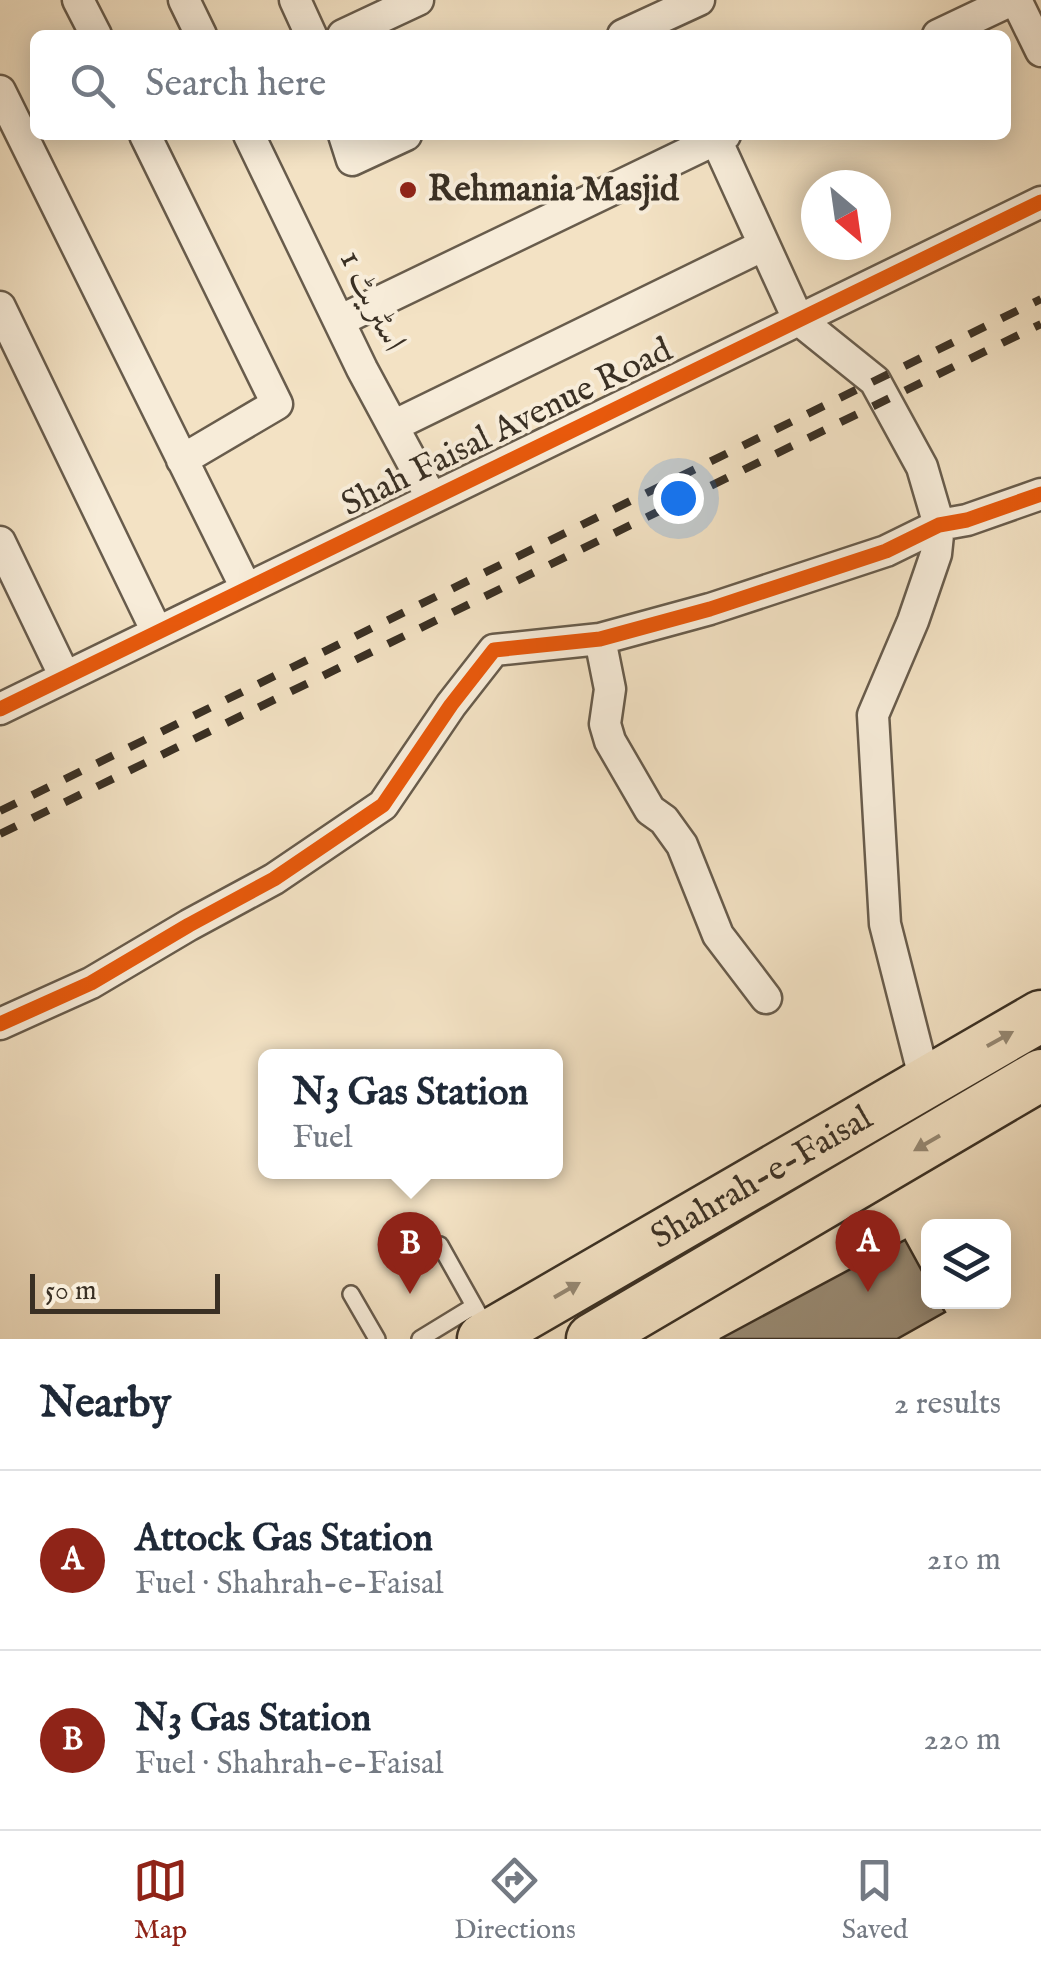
<!DOCTYPE html>
<meta charset="utf-8">
<style>
body{margin:0;font-family:"IM FELL English",Amiri,serif;background:#f6f6f7;color:#1f2937}
.controls{position:absolute;right:30px;bottom:30px;display:grid;overflow:hidden;border-radius:15px;box-shadow:0 5px 25px #0003}
.controls button{width:90px;height:90px;display:grid;place-items:center;padding:0;border:0;border-bottom:2px solid #e0e1e3;background:#fff;color:#1f2937;font:50px sans-serif}
.compass{position:absolute;left:801px;top:170px;width:90px;height:90px;border-radius:50%;background:#fff;box-shadow:0 5px 25px #0003;rotate:151deg}
.scale{position:absolute;left:30px;bottom:25px;width:190px;box-sizing:border-box;padding-left:10px;border:5px solid #3a3024;border-top:0;font-size:28px;line-height:35px;white-space:nowrap;color:#3a3024;-webkit-text-stroke:8px #f7ecd9;paint-order:stroke}
.you{position:absolute;left:678px;top:498px;width:35px;height:35px;margin:-25px;border:8px solid #fff;border-radius:50%;background:#1a73e8;box-shadow:0 0 0 15px #1a73e833}
.badge{display:grid;place-items:center;width:65px;height:65px;border-radius:50%;background:#8f2418;color:#fff;font-size:32px;font-weight:700}
.pin{position:absolute;translate:-50% -82px;filter:drop-shadow(0 2px 5px #0008)}
.pin::after{content:'';position:absolute;top:52px;width:35px;height:30px;background:inherit;clip-path:polygon(0 0,100% 0,50% 100%)}
.popup{position:absolute;left:258px;top:1049px;width:305px;height:130px;box-sizing:border-box;display:grid;place-content:center;border-radius:15px;background:#fff;filter:drop-shadow(0 2px 8px #0005);font-size:32px;white-space:nowrap;color:#747a83}
.popup b{font-size:38px;color:#1f2937}
.popup::after{content:'';position:absolute;left:50%;top:100%;margin-left:-20px;border:20px solid transparent;border-top-color:#fff}
.list{margin:0;padding:0;list-style:none}
h2{display:flex;justify-content:space-between;align-items:center;height:130px;margin:0;padding:0 40px;font-size:42px}
h2 small{font-size:32px;font-weight:400;color:#747a83}
.list li{display:grid;grid-template-columns:65px 1fr auto;gap:30px;align-items:center;box-sizing:border-box;height:180px;padding:0 40px;border-top:2px solid #e0e1e3}
.list b{display:block;font-size:38px;white-space:nowrap}
.list p{margin:0;font-size:32px;white-space:nowrap;color:#747a83}
.list em{font-size:32px;font-style:normal;color:#747a83}
.icon{flex:none;width:55px;height:55px;fill:none;stroke:currentColor;stroke-width:2;stroke-linecap:round;stroke-linejoin:round}
.map{position:relative;flex:none;width:1041px;height:1339px;overflow:hidden}
.search{position:absolute;background:#fff;box-shadow:0 5px 25px #0003;left:30px;right:30px;top:30px;height:110px;display:flex;align-items:center;gap:25px;box-sizing:border-box;padding:0 35px;border-radius:15px;color:#747a83;font-size:38px}
.sheet{height:490px;background:#fff}
nav{display:flex;justify-content:space-around;align-items:center;box-sizing:border-box;height:140px;border-top:2px solid #e0e1e3;background:#fff;font-size:28px;color:#747a83}
nav a{display:grid;justify-items:center;gap:5px}
nav .on{color:#8f2418}
.map>svg:first-child{display:block}
</style>
<div class="map">
<svg width="1041" height="1339" viewBox="0 0 1041 1339">
<rect width="100%" height="100%" fill="#f3e2c4"/>
<filter id="stains"><feTurbulence type="fractalNoise" baseFrequency=".002" numOctaves="4"/><feColorMatrix values="0 0 0 0 .2 0 0 0 0 .09 0 0 0 0 .02 0 0 0 .5 -.17"/></filter>
<radialGradient id="worn" r=".72"><stop offset=".6" stop-color="#630" stop-opacity="0"/><stop offset="1" stop-color="#630" stop-opacity=".3"/></radialGradient>
<path fill="#9a8d77" stroke="#3a3024" stroke-width="2.5" d="M 905,1240 L 928,1282 L 928,1302 L 939,1302 L 945,1312 L 897,1339 L 720,1339 Z"/>
<g fill="none" stroke-linecap="round" stroke-linejoin="round">
<g stroke="#685c4c" stroke-width="20">
<path id="service" d="M 440,1245 L 486,1327
M 351,1294 L 377,1339
M 420,1339 L 474,1306"/>
</g>
<g stroke="#685c4c" stroke-width="35">
<path id="minor" d="M 78,0 L 96,35
M 184,0 L 201,35
M 295,0 L 311,35
M 1016,0 L 1041,51
M 343,35 L 418,0
M 623,35 L 699,0
M 938,35 L 1012,0
M 0,91 L 246,588
M 145,135 L 277,404 L 182,460
M 249,135 L 362,369 L 431,497
M 344,135 L 352,160 L 406,135
M 714,135 L 798,319 L 875,381 L 922,467 L 939,525 L 936,554 L 913,621 L 873,715 L 885,924 L 925,1081
M 0,307 L 157,632
M 339,321 L 725,135
M 393,426 L 764,245
M 0,542 L 65,677
M 600,639 L 610,689 L 605,724 L 610,741 L 650,810 L 664,820 L 682,845 L 718,935 L 766,998
M 0,709 L 1041,202
M 0,1024 L 91,983 L 189,925 L 274,879 L 383,805 L 451,705 L 494,650 L 600,639 L 710,609 L 886,551 L 939,525 L 967,520 L 1041,494"/>
</g>
<g stroke="#3a3024" stroke-width="55">
<g id="trunk">
<path id="s1" d="M 483,1339 L 1041,1016"/>
<path d="M 592,1339 L 1041,1075"/>
</g>
</g>
<use href="#service" stroke="#f7ecd9" stroke-width="15"/>
<use href="#minor" stroke="#f7ecd9" stroke-width="30"/>
<use href="#trunk" stroke="#f3e2c4" stroke-width="50"/>
<path stroke="#3a3024" stroke-width="8" stroke-dasharray="18 18" stroke-linecap="butt" d="M 0,811 L 1041,299
M 0,834 L 1041,324"/>
<g stroke="#f7ecd9" stroke-width="21">
<path id="cycleway" d="M 0,709 L 1041,202
M 0,1024 L 91,983 L 189,925 L 274,879 L 383,805 L 451,705 L 494,650 L 600,639 L 710,609 L 886,551 L 939,525 L 967,520 L 1041,494"/>
</g>
<use href="#cycleway" stroke="#e8590c" stroke-width="15"/>
</g>
<defs><path id="oneway-solid" d="M-6-.8H1V-3.2L6.5 0L1 3.2V.8H-6Z" transform="scale(2.5)"/></defs>
<g fill="#968974">
<use href="#oneway-solid" transform="translate(1000 1039) rotate(-29)"/>
<use href="#oneway-solid" transform="translate(927 1143) rotate(150)"/>
<use href="#oneway-solid" transform="translate(567 1290) rotate(-30)"/>
</g>
<circle fill="#8f2418" stroke="#f7ecd9" stroke-width="4" cx="408" cy="190" r="10"/>
<g text-anchor="middle" dominant-baseline="central" stroke-width="8" stroke-linejoin="round" paint-order="stroke">
<g font-size="35" font-weight="bold" fill="#3a3024" stroke="#f7ecd9" text-anchor="start">
<text x="428" y="190">Rehmania Masjid</text>
</g>
<g font-size="35" fill="#3a3024" stroke="#f7ecd9">
<text transform="translate(372 301) rotate(64)">اسٹریٹ 1</text>
<text transform="translate(507 428) rotate(-26)">Shah Faisal Avenue Road</text>
<text stroke="none"><textPath href="#s1" startOffset="322">Shahrah-e-Faisal</textPath></text>
</g>
</g>
<rect width="100%" height="100%" filter="url(#stains)"/>
<rect width="100%" height="100%" fill="url(#worn)"/>
</svg>
<div class="controls">
<button><svg class="icon" aria-label="layers" viewBox="0 0 24 24"><path d="M12 4l9 5-9 5-9-5zM3 14l9 5 9-5"/></svg></button>
</div>
<svg class="compass" viewBox="-18 -18 36 36"><path d="M0-13l5 13h-10z" fill="#e53935"/><path d="M0 13l5-13h-10z" fill="#747a83"/></svg>
<div class="scale">50 m</div>
<div class="you"></div>
<div class="pin badge" style="left:868px;top:1292px">A</div>
<div class="pin badge" style="left:410px;top:1294px">B</div>
<div class="popup"><b>N3 Gas Station</b>Fuel</div>
<div class="search"><svg class="icon" aria-label="search" viewBox="0 0 24 24"><circle cx="10" cy="10" r="6"/><path d="M15 15l6 6"/></svg>Search here</div>
</div>
<section class="sheet">
<h2>Nearby<small>2 results</small></h2>
<ul class="list">
<li><span class="badge">A</span><div><b>Attock Gas Station</b><p>Fuel · Shahrah-e-Faisal</p></div><em>210 m</em></li>
<li><span class="badge">B</span><div><b>N3 Gas Station</b><p>Fuel · Shahrah-e-Faisal</p></div><em>220 m</em></li>
</ul>
</section>
<nav>
<a class="on"><svg class="icon" aria-label="map" viewBox="0 0 24 24"><path d="M3 6l6-2 6 2 6-2v14l-6 2-6-2-6 2zM9 4v14M15 6v14"/></svg>Map</a>
<a><svg class="icon" aria-label="directions" viewBox="0 0 24 24"><path d="M12 3l9 9-9 9-9-9zM9 14v-3h6M13 9l2 2-2 2"/></svg>Directions</a>
<a><svg class="icon" aria-label="saved" viewBox="0 0 24 24"><path d="M7 4h10v16l-5-4-5 4z"/></svg>Saved</a>
</nav>
